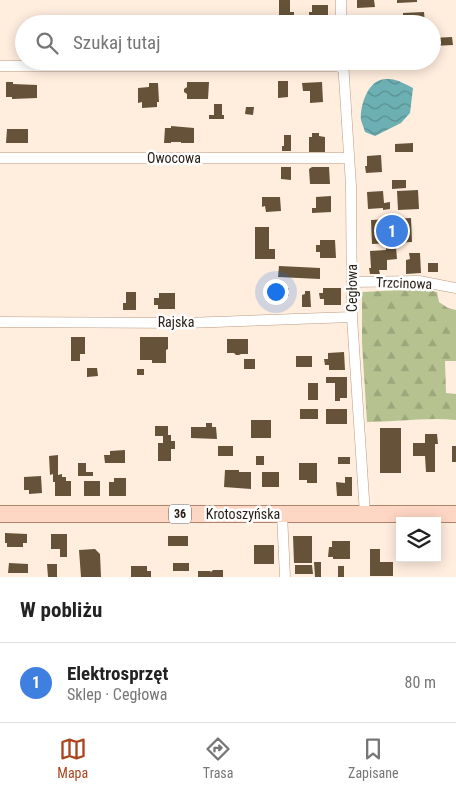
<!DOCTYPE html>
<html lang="pl">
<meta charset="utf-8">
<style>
body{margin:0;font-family:"Roboto Condensed",sans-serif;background:#f6f6f6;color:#222}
.controls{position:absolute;right:15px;bottom:15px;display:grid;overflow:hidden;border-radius:0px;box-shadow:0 2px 12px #0003}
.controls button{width:45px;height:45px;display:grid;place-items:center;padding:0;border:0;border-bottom:1px solid #e0e0e0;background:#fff;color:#222;font:25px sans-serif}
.you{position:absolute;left:275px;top:291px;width:18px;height:18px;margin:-12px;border:4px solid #fff;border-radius:50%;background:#1a73e8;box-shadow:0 0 0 8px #1a73e833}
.badge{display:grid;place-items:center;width:32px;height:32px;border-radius:50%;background:#aa441d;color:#fff;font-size:16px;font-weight:700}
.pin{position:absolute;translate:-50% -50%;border:2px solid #fff;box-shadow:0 1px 5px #0006}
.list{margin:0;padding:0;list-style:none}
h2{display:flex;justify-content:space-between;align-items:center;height:65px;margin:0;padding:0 20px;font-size:21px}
h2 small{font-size:16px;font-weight:400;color:#767676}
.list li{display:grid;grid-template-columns:32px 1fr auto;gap:15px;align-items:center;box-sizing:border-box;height:80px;padding:0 20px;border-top:1px solid #e0e0e0}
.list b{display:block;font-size:19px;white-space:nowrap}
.list p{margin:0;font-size:16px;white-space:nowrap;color:#767676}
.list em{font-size:16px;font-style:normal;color:#767676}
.icon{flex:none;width:28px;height:28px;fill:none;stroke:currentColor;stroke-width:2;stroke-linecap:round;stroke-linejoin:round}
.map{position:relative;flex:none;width:456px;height:577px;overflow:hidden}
.search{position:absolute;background:#fff;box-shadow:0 2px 12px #0003;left:15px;right:15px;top:15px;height:55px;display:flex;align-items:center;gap:12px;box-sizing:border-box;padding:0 18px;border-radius:28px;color:#767676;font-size:19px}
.sheet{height:145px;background:#fff}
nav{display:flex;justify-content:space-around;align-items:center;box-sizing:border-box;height:70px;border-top:1px solid #e0e0e0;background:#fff;font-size:14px;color:#767676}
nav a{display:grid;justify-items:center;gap:2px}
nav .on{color:#aa441d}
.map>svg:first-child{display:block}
</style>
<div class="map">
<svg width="456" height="577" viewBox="0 0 456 577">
<defs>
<pattern id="forest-firs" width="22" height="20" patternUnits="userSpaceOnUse" patternTransform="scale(1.25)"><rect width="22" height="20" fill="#b6c390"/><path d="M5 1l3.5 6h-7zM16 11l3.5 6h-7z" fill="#9ca77b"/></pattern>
<pattern id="water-waves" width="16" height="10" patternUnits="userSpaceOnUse" patternTransform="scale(1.25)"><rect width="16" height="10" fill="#6cb0b3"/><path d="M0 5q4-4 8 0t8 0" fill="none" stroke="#598f90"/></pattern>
</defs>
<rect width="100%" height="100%" fill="#ffedde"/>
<path fill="url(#forest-firs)" d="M 421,289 L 437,292 L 439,302 L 448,308 L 456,310 L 456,361 L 445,361 L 446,393 L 456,394 L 456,420 C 426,417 397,422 367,422 L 362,343 L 362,292 Z"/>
<path fill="url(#water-waves)" d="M 390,79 C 399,80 405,84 413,88 L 410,113 L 401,123 L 375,136 L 365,132 C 364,128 362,124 361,120 C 360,107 366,87 378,81 C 382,79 387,79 390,79 Z"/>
<path fill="#655238" d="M 279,0 L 290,0 L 290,12 L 294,12 L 294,18 L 290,18 L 290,20 L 279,20 Z
M 357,0 L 374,0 L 375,7 L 357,8 Z
M 397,0 L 417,0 L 417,2 L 397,3 Z
M 312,5 L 328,5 L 328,23 L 312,23 L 312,17 L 309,17 L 309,12 L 312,12 Z
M 424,12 L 425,23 L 403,24 L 403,13 Z
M 382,17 L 390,17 L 391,24 L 383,24 Z
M 372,18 L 372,24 L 358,24 L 358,19 Z
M 452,37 L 453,45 L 432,46 L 432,38 Z
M 278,81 L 288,81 L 288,97 L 278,98 Z
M 6,82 L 13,82 L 13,84 L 37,85 L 37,98 L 12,99 L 12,97 L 6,97 Z
M 187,82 L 209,82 L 208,99 L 187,99 L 187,94 L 184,92 L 184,89 L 187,87 Z
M 322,82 L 323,102 L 310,103 L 310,91 L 303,91 L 302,83 Z
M 149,83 L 158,83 L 159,102 L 157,102 L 157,107 L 142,108 L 142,102 L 138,103 L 138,88 L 149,87 Z
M 214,104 L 222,104 L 222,115 L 224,115 L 224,119 L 209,119 L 209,115 L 214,115 Z
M 246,107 L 254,107 L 253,115 L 245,114 Z
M 171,126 L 194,128 L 194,143 L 181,143 L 181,142 L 171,142 L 171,143 L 164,143 L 165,128 L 171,128 Z
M 7,129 L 28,129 L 28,143 L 6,143 Z
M 312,133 L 319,133 L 319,136 L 325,137 L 325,152 L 309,152 L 309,137 L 312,137 Z
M 284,135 L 291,135 L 291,151 L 282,151 L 282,146 L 284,146 Z
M 413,143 L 413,152 L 395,152 L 395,144 Z
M 381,155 L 382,172 L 366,173 L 365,166 L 367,166 L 367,156 Z
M 281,167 L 291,167 L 291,180 L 281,179 Z
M 312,167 L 329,167 L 330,184 L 310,184 L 309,169 Z
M 392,180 L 406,180 L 406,188 L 392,189 Z
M 418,190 L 419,209 L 398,210 L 397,191 Z
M 383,191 L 384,203 L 390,202 L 390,209 L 383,210 L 383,208 L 368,209 L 367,192 Z
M 331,196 L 331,212 L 312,213 L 312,208 L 316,208 L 316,197 Z
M 262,197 L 280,197 L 281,211 L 266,212 L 265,206 L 262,207 Z
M 411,218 L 412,242 L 372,244 L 371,220 Z
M 255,227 L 269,227 L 269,249 L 275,249 L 275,259 L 255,259 Z
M 320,240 L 335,240 L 336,258 L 320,258 L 320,252 L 316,252 L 316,245 L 320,245 Z
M 396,247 L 397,259 L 387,260 L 387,270 L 379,270 L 380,274 L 370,274 L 369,268 L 371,268 L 370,251 L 386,250 L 386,248 Z
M 409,253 L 420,253 L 421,273 L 406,274 L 406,260 L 410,259 Z
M 428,263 L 438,263 L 438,272 L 428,272 Z
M 279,266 L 320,268 L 320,279 L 278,277 Z
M 283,288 L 289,288 L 289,296 L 283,296 Z
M 323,288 L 341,288 L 341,305 L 324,305 L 324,299 L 320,299 L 319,293 L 323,293 Z
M 305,291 L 310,291 L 311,307 L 302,307 L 302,295 L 305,294 Z
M 126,292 L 136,292 L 136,310 L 123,310 L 123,303 L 126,303 Z
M 159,293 L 175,293 L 175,309 L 158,309 L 158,305 L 154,305 L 154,298 L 159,298 Z
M 71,337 L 85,337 L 85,354 L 80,354 L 80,361 L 71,361 Z
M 140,337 L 168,337 L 168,349 L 166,350 L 166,363 L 152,363 L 152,360 L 140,360 Z
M 227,339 L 248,339 L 248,354 L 241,354 L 239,355 L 236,355 L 234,353 L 227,353 Z
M 344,352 L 345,370 L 329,370 L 329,365 L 325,365 L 324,359 L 328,359 L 328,353 Z
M 296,356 L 312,356 L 312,367 L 296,367 Z
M 244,359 L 255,359 L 255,369 L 244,369 Z
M 87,368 L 97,368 L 98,376 L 87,377 Z
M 137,369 L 144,369 L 144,375 L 137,375 Z
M 326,377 L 347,377 L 347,398 L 340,398 L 340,401 L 335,401 L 335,383 L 326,383 Z
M 308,383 L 318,383 L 318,400 L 308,400 Z
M 300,409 L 318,409 L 318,419 L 300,419 Z
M 326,409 L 347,409 L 347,424 L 326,424 Z
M 251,420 L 271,420 L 271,438 L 251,438 Z
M 206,423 L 212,423 L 212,427 L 216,427 L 217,439 L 191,438 L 191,427 L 206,427 Z
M 155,426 L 168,426 L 168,435 L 171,435 L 171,441 L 175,441 L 175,449 L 171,449 L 171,461 L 158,461 L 158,443 L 163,443 L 163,436 L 155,436 Z
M 380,428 L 401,428 L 401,473 L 380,473 Z
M 425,434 L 437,434 L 438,444 L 435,444 L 435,472 L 426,472 L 425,456 L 413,456 L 413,443 L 425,443 Z
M 218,446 L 233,446 L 233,456 L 218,456 Z
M 452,446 L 456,446 L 456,462 L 452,462 Z
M 125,450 L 125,463 L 105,463 L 104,455 L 110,455 L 110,451 Z
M 58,455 L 58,475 L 62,474 L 62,477 L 66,477 L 66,481 L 71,481 L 71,496 L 55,496 L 55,482 L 53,482 L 53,474 L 50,475 L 49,456 Z
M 256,456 L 264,456 L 264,465 L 256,465 Z
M 338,457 L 350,457 L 350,464 L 338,464 Z
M 78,463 L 86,463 L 86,472 L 93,472 L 93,476 L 78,476 Z
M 299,463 L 317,463 L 317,483 L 307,483 L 307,480 L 299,480 Z
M 225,470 L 239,470 L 239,472 L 251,472 L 251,489 L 224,487 Z
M 262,472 L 279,472 L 279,487 L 262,487 Z
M 41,476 L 42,493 L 29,494 L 29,490 L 24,490 L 24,477 Z
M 345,477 L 352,477 L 352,496 L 337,496 L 336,482 L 345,483 Z
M 114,478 L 126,478 L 126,496 L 109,496 L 109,482 L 114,482 Z
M 84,481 L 100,481 L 100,496 L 84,496 Z
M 5,533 L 27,534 L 27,543 L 23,543 L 23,547 L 7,547 L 7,543 L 5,543 Z
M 51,534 L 67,534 L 67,557 L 60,557 L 60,549 L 51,549 Z
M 168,536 L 188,536 L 188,546 L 168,546 Z
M 293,536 L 312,536 L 312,563 L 294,563 Z
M 332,541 L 350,541 L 350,559 L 333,559 L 333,557 L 328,557 L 329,547 L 332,547 Z
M 254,545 L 274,545 L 274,564 L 254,564 Z
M 95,549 L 100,554 L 101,577 L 81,577 L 79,550 Z
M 370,549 L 380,549 L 380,562 L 393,562 L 393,576 L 370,576 Z
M 314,562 L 321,562 L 321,577 L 315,577 Z
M 9,563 L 28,564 L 28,573 L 8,573 Z
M 173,563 L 189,563 L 189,571 L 173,571 Z
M 47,564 L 57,564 L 57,577 L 48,577 Z
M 295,565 L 312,565 L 313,574 L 295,574 Z
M 131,566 L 147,566 L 147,571 L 151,571 L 151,577 L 131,577 Z
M 338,566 L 344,566 L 344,577 L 338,577 Z
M 213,570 L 223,570 L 223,577 L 198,577 L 198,571 L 210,571 L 211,572 Z"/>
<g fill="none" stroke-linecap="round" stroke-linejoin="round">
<g stroke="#b89c84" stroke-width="11">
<path id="minor" d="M 341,0 L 341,24
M 343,61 L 351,186 L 352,317 L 365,514
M 0,66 L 335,66 L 343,68
M 0,158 L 349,158
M 352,282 L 419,281 L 456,288
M 0,322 L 186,323 L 352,317
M 282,514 L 285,577"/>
</g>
<g stroke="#b2846d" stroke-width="18">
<path id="primary" d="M 0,514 L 456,514"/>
</g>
<use href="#minor" stroke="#fff" stroke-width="10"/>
<use href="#primary" stroke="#fed6c4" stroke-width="16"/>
</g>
<g text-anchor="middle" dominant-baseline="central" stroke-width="5" stroke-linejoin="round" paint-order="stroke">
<rect fill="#fefefe" stroke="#68615b" stroke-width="1" x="169" y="504.5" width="22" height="19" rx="4"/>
<g font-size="12" font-weight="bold" fill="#281e15">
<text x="180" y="514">36</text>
</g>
<g font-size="14" fill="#281e15" stroke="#fefefe">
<text x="174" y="158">Owocowa</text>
<text transform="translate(404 283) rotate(2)">Trzcinowa</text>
<text transform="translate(352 288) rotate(-90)">Cegłowa</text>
<text x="176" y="322">Rajska</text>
<text x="243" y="514">Krotoszyńska</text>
</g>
</g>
</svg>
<div class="controls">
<button><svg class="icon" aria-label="layers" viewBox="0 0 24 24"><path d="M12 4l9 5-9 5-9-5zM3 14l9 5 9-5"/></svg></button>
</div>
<div class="you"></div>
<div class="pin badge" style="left:392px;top:231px;background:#3f7fe0">1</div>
<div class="search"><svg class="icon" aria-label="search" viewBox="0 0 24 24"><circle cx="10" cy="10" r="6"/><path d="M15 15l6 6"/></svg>Szukaj tutaj</div>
</div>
<section class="sheet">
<h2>W pobliżu<small></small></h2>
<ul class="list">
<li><span class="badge" style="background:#3f7fe0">1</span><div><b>Elektrosprzęt</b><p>Sklep · Cegłowa</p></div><em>80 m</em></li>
</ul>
</section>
<nav>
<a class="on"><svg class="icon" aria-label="map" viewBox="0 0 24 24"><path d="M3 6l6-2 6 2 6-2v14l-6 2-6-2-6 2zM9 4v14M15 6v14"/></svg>Mapa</a>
<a><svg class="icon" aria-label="directions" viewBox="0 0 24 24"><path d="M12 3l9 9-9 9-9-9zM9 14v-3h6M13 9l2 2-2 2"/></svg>Trasa</a>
<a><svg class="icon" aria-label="saved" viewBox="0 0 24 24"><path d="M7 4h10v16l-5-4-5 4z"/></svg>Zapisane</a>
</nav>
